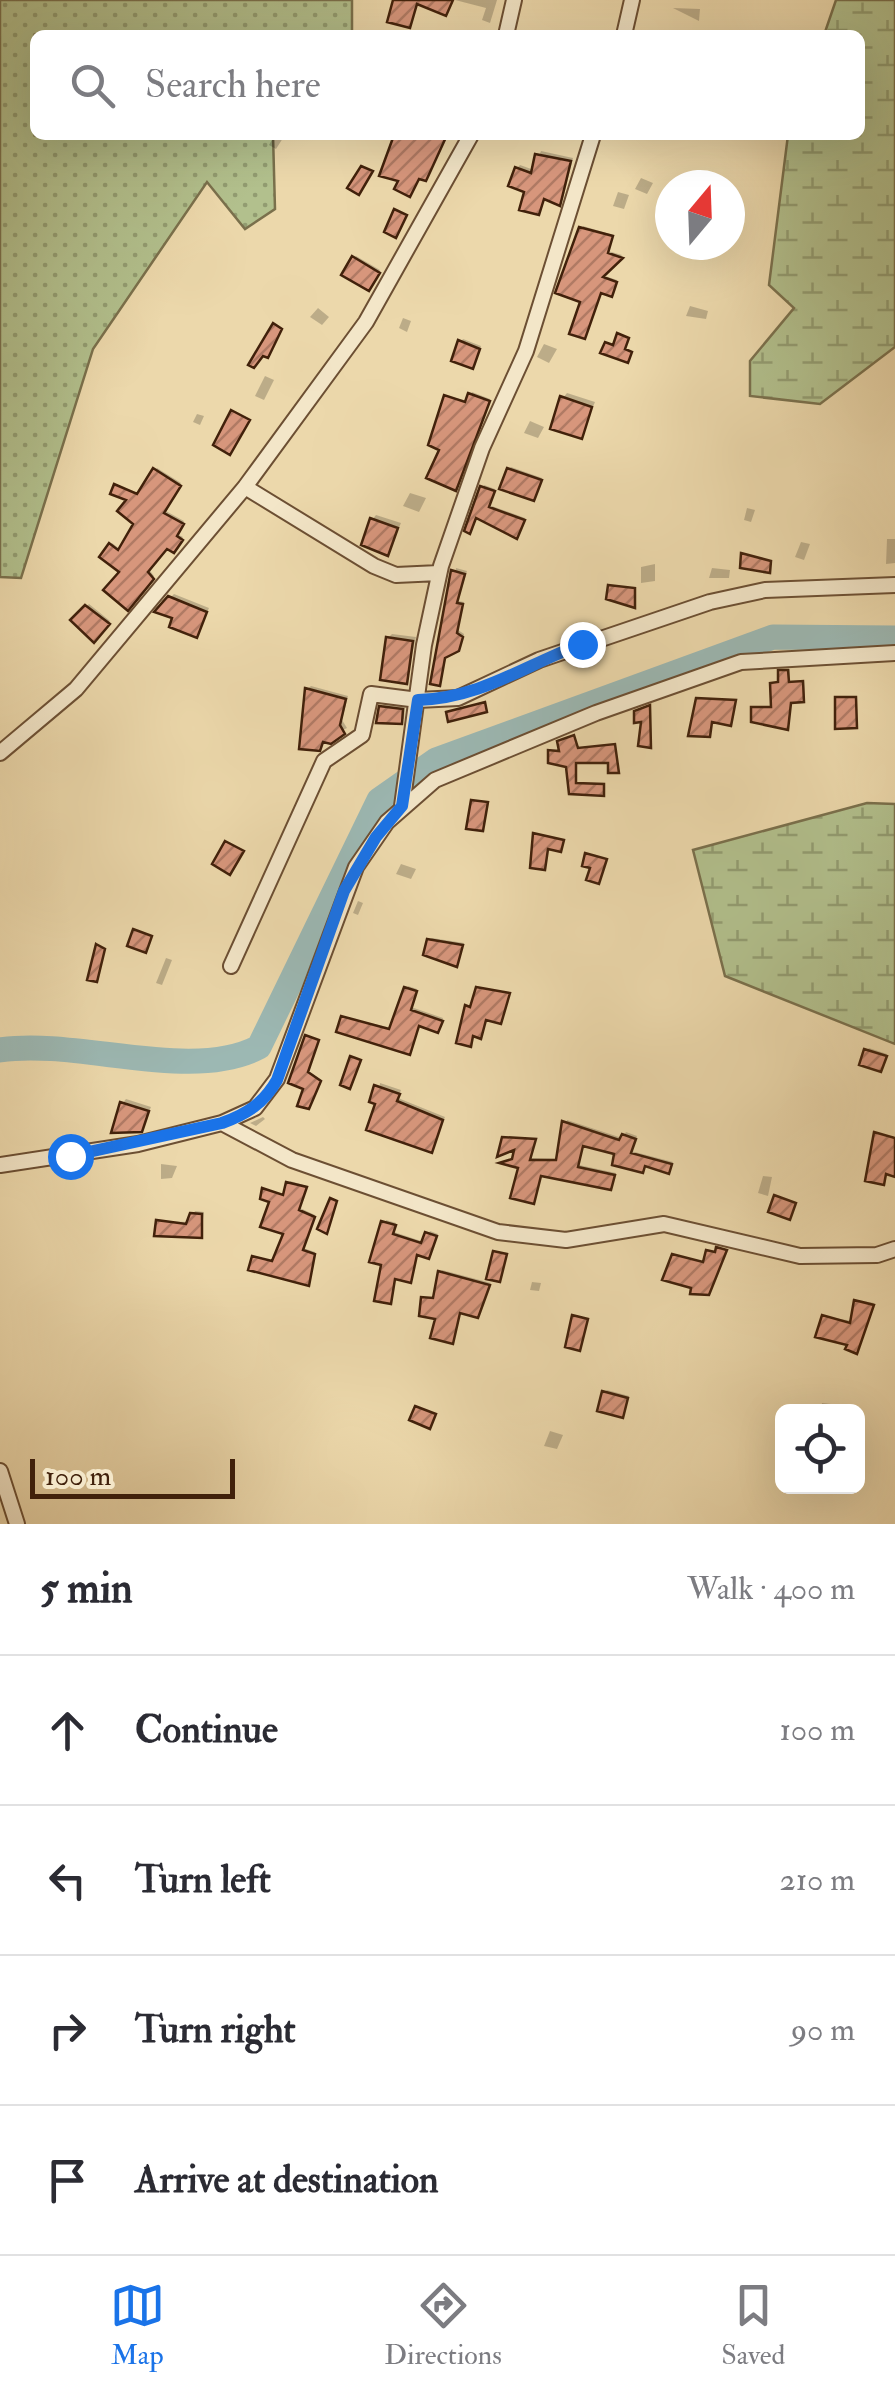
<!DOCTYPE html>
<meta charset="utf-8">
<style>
body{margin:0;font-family:"IM FELL Double Pica",serif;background:#f7f7f7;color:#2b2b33}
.controls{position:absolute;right:30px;bottom:30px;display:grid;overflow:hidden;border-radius:15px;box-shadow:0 10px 40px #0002}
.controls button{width:90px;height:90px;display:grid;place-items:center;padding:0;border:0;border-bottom:2px solid #e1e1e2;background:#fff;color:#2b2b33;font:50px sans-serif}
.compass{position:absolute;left:655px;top:170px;width:90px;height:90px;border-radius:50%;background:#fff;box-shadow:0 10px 40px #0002;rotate:19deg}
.scale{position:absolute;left:30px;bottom:25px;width:205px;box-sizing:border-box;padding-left:10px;border:5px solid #41210b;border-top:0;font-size:28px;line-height:35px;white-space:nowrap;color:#41210b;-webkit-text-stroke:8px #f3e6c8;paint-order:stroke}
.stop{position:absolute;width:30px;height:30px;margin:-22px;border:8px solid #1a73e8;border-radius:50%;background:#fff}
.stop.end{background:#1a73e8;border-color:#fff;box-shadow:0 2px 10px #0008}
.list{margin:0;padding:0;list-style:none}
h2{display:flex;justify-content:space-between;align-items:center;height:130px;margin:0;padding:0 40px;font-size:42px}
h2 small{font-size:32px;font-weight:400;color:#7c7c81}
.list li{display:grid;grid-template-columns:65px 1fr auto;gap:30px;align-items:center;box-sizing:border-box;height:150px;padding:0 40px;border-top:2px solid #e1e1e2}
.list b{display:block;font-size:38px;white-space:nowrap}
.list em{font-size:32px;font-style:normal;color:#7c7c81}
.icon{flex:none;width:55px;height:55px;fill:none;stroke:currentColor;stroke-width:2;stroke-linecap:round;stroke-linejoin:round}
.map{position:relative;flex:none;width:895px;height:1524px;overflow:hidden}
.search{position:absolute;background:#fff;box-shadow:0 10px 40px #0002;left:30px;right:30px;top:30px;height:110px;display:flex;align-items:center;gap:25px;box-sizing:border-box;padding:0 35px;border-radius:15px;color:#7c7c81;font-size:38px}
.sheet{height:730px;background:#fff}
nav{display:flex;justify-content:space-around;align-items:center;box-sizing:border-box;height:140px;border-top:2px solid #e1e1e2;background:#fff;font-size:28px;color:#7c7c81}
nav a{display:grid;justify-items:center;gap:5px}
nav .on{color:#1a73e8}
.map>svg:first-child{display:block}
</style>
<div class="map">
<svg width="895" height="1524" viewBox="0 0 895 1524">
<defs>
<pattern id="grass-dots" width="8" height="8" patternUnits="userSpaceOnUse" patternTransform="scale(2.5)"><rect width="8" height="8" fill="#b2c08d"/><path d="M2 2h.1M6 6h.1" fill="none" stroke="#929c71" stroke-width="1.8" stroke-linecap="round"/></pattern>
<pattern id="wetland-marsh" width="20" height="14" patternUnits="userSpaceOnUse" patternTransform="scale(2.5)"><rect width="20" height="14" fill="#b2c08d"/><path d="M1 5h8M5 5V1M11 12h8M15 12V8" fill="none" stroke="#929c71"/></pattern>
<pattern id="building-hatch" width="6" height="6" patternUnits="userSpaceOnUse" patternTransform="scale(2.5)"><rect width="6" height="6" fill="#d7967c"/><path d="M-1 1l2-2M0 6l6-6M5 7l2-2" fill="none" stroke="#b07a64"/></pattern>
</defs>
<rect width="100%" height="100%" fill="#ecd8ab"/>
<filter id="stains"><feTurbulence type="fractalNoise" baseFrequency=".002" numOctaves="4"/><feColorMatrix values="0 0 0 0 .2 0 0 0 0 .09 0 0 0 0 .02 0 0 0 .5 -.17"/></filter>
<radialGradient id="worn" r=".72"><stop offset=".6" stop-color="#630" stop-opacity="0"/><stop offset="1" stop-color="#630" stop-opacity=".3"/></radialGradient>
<path fill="url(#grass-dots)" stroke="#7a704c" stroke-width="2.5" d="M 0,0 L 352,0 L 352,35 L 35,35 L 35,135 L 273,135 L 275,209 L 245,229 L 207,182 L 93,349 L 21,578 L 0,577 Z"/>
<path fill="url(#wetland-marsh)" stroke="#7a704c" stroke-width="2.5" d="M 836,0 L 895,0 L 895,347 L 820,404 L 750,396 L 750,361 L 794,308 L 769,285 L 788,135 L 860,135 L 860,35 L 824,35 Z
M 867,803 L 895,804 L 895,1044 L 725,976 L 693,850 Z"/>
<path fill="#0003" d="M 455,0 L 497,0 L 490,23 L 482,20 L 486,8 Z
M 673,8 L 700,9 L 699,21 Z
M 662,30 L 682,34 L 682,35 L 659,35 Z
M 275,135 L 285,135 L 276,149 L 269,145 Z
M 541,151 L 573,158 L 563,199 L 559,203 L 545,197 L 538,212 L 517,168 L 520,165 L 534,170 Z
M 641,178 L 653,183 L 647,194 L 635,189 Z
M 618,192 L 629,195 L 624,209 L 613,206 Z
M 583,226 L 613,235 L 608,251 L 622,255 L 602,275 L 617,280 L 614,292 L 602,290 L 583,300 Z
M 356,256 L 380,270 L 371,286 L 354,258 Z
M 690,306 L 708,311 L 706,319 L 686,316 Z
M 318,308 L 329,317 L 322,325 L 310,317 Z
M 403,318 L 411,321 L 407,332 L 399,328 Z
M 463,339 L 481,346 L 475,364 L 461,342 Z
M 544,344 L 557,349 L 549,363 L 537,357 Z
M 265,376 L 274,380 L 264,400 L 255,396 Z
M 472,392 L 490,399 L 457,486 L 442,448 L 447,396 L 468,401 Z
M 567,393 L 595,402 L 581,436 L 563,398 Z
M 197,414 L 204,416 L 200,425 L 193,422 Z
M 530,421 L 544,427 L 538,438 L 524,433 Z
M 511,467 L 542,478 L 536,495 L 509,469 Z
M 157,468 L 181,483 L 164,510 L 184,521 L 177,534 L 183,537 L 174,550 L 167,546 L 148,568 L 154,576 L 128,607 L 123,572 L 102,557 L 112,543 L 121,550 L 137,523 L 130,499 L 116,486 L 140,493 Z
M 484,485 L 495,489 L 489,505 L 525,518 L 519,534 L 476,515 Z
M 410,493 L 426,498 L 419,512 L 403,506 Z
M 747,508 L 755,510 L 751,522 L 744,520 Z
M 376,515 L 401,523 L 388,554 L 372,520 Z
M 887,539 L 895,539 L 895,563 L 886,564 Z
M 801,542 L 810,544 L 804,560 L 795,557 Z
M 655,564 L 655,581 L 641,583 L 641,567 Z
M 456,568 L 467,571 L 458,601 L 464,602 L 458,630 L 464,634 L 461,647 L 447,655 L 439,684 Z
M 712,568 L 730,570 L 729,578 L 709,578 Z
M 174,594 L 209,608 L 197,635 L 175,617 L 158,611 Z
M 89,604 L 110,621 L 94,639 L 74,620 Z
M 392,634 L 416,637 L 406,681 L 388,638 Z
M 790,669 L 790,681 L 804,680 L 805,698 L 792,700 L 787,727 L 753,708 L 774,706 L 773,684 L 780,681 L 782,669 Z
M 311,686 L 348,696 L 342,720 L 347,728 L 324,740 L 319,748 L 307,689 Z
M 840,696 L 857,696 L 856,726 L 837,698 Z
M 384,704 L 405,707 L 404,719 L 382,707 Z
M 401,864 L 416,869 L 411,879 L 396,874 Z
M 358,901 L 363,903 L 358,915 L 353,913 Z
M 432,938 L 464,943 L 459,962 L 429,940 Z
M 166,958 L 172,960 L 162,985 L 156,983 Z
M 408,986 L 417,989 L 411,1007 L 443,1018 L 440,1028 L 420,1023 L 409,1052 L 343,1017 L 392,1028 Z
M 869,1048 L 887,1054 L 883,1067 L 867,1050 Z
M 132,1056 L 143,1060 L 142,1068 L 132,1067 Z
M 380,1083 L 401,1090 L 398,1098 L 445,1117 L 431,1150 L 379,1102 Z
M 126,1099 L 151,1107 L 141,1130 L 122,1104 Z
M 263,1117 L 265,1119 L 256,1126 L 250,1123 Z
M 567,1120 L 622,1138 L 626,1132 L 637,1136 L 631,1151 L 673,1162 L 671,1169 L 646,1164 L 642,1170 L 617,1152 L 584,1144 L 579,1165 L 616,1173 L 613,1184 L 542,1174 L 533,1202 L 521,1166 L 503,1161 L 515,1158 L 518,1145 L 504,1138 L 536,1138 L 531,1158 L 559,1159 Z
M 161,1164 L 177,1166 L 172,1178 L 161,1179 Z
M 763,1176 L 772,1177 L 768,1196 L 758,1193 Z
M 290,1181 L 307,1186 L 300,1208 L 315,1215 L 303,1248 L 315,1252 L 310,1281 L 254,1258 L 275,1260 L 287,1233 L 265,1190 L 286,1194 Z
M 195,1211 L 204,1212 L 201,1235 L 158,1221 L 189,1222 Z
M 386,1220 L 396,1223 L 394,1232 L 424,1242 L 430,1231 L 438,1234 L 428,1257 L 418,1253 L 412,1278 L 396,1277 L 390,1301 L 384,1264 Z
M 442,1270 L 491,1283 L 479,1313 L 461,1311 L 452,1341 L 423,1298 L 436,1296 Z
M 532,1282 L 541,1283 L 539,1291 L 530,1290 Z
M 859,1300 L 874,1303 L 859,1349 L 824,1316 L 852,1321 Z
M 607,1390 L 629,1396 L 622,1415 L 604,1393 Z
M 822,1403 L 831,1404 L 829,1412 L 821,1412 Z
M 550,1431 L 563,1435 L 557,1449 L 544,1446 Z"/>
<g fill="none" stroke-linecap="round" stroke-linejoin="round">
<path stroke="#9cb8b3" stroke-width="25" d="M 0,1050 C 78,1038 190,1083 259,1047 L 379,800 L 436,760 L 773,637 L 895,638"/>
</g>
<path fill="url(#building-hatch)" stroke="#41210b" stroke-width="2.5" d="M 393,0 L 453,0 L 446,16 L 417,4 L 410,28 L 387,22 Z
M 394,135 L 447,135 L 426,181 L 419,179 L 410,197 L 394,189 L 398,181 L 379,176 Z
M 535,154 L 571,161 L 560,206 L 544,199 L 539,215 L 519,210 L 524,192 L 508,186 L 515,167 L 531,173 Z
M 361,166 L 373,171 L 359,195 L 347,188 Z
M 394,209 L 407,215 L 396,238 L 384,232 Z
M 579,227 L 613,236 L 608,253 L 623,258 L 603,277 L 617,282 L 612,297 L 601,293 L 585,339 L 569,334 L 580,302 L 555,293 Z
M 352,256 L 380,273 L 369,291 L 341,275 Z
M 273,323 L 282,329 L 268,358 L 263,356 L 254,368 L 248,365 Z
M 617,333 L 629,338 L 625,349 L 632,352 L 628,363 L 600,353 L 605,342 L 613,345 Z
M 458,340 L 480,349 L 473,369 L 451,361 Z
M 468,393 L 490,401 L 456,491 L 426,478 L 439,450 L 428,445 L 444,395 L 465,402 Z
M 560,396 L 592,407 L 582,439 L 550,429 Z
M 231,410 L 250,420 L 230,455 L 213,445 Z
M 153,468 L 181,486 L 164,513 L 184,524 L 177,536 L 183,540 L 174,553 L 167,549 L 148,572 L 154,579 L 128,611 L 103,590 L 119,572 L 99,557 L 109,543 L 118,550 L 133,524 L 117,511 L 126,500 L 110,494 L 114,484 L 137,494 Z
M 507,468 L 542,480 L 534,501 L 499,489 Z
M 480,486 L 495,491 L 489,507 L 525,520 L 517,539 L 476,518 L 470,534 L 464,531 Z
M 370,518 L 398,528 L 388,556 L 361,545 Z
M 741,553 L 771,561 L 770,573 L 740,568 Z
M 451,570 L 465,574 L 457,603 L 463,604 L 457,633 L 463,637 L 459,651 L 445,658 L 440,686 L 430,684 Z
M 608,585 L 635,588 L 635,608 L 606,599 Z
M 168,596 L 207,612 L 197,638 L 169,627 L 172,618 L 154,612 Z
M 85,605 L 110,624 L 94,643 L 70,620 Z
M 386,637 L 413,641 L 407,684 L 380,680 Z
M 778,670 L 788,670 L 789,682 L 803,681 L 804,702 L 791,703 L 788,730 L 751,722 L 751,707 L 771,707 L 770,683 L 778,682 Z
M 305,688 L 346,699 L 340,725 L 345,734 L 331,744 L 323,742 L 320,751 L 299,749 Z
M 835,697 L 856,697 L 857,728 L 835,729 Z
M 696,698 L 736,700 L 731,726 L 712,722 L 710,737 L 688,736 Z
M 485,702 L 487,712 L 448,722 L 446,712 Z
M 650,705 L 651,748 L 638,746 L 641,722 L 634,723 L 634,711 Z
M 379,706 L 403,709 L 402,724 L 376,723 Z
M 574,735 L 578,748 L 615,744 L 619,773 L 608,773 L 608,763 L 576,763 L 576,783 L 604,784 L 604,796 L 569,794 L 566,767 L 548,763 L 548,750 L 559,751 L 557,741 Z
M 471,800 L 488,802 L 483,831 L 466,829 Z
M 533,833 L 564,840 L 561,852 L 548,849 L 545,870 L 530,868 Z
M 225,841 L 244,851 L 230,875 L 212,864 Z
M 585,853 L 607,859 L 599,884 L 586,880 L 590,868 L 582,866 Z
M 133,929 L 152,936 L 146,953 L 127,946 Z
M 427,939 L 463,945 L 457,967 L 423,955 Z
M 96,944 L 105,949 L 97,982 L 87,980 Z
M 404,987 L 417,991 L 411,1010 L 443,1021 L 438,1033 L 419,1026 L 410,1055 L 336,1032 L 341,1016 L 389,1029 Z
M 476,987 L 510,993 L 501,1024 L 486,1020 L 481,1039 L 473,1036 L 471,1047 L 456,1043 L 465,1005 L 470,1007 Z
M 305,1035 L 319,1040 L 308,1072 L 321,1081 L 309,1109 L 297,1106 L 303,1089 L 288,1083 Z
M 864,1049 L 887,1056 L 881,1072 L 859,1065 Z
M 350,1056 L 361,1060 L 350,1089 L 340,1085 Z
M 374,1085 L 400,1094 L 397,1101 L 443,1120 L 432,1153 L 366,1130 L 375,1104 L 369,1102 Z
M 120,1102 L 149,1111 L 142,1132 L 111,1133 Z
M 562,1121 L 619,1140 L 622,1134 L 636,1139 L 631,1153 L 672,1164 L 669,1174 L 645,1166 L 643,1173 L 612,1165 L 614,1154 L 583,1146 L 578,1167 L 615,1175 L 611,1190 L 541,1176 L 534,1204 L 510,1198 L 518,1168 L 499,1163 L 512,1159 L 514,1150 L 497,1157 L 502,1137 L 536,1139 L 530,1160 L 556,1160 Z
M 874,1132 L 895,1138 L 895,1177 L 886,1174 L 884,1185 L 865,1181 Z
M 286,1182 L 307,1187 L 299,1210 L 315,1217 L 303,1250 L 315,1254 L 309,1286 L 248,1270 L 252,1256 L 272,1261 L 283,1234 L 260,1227 L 269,1202 L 260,1199 L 262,1188 L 283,1195 Z
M 774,1195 L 796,1203 L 790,1220 L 768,1212 Z
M 330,1198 L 337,1201 L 327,1234 L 317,1229 Z
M 190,1213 L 202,1214 L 202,1238 L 154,1236 L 156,1220 L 186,1224 Z
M 381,1221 L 396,1225 L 393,1234 L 421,1243 L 425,1232 L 437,1236 L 429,1259 L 417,1255 L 411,1283 L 395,1279 L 391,1304 L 374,1301 L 381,1265 L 369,1262 Z
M 716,1247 L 727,1250 L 709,1295 L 690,1294 L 691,1288 L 662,1280 L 672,1254 L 703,1262 L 706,1250 L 715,1252 Z
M 493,1251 L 507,1254 L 500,1282 L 486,1279 Z
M 438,1271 L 490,1285 L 478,1318 L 460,1313 L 453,1344 L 430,1338 L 435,1319 L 419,1316 L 421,1297 L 433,1298 Z
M 854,1300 L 874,1305 L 857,1354 L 845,1349 L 847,1345 L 815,1337 L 822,1315 L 850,1323 Z
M 572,1315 L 588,1319 L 580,1351 L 565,1347 Z
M 602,1391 L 628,1398 L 623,1418 L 597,1411 Z
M 415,1406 L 436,1414 L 430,1429 L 409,1420 Z"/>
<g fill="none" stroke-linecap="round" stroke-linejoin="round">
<g stroke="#6c4f33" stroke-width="18">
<path id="street" d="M 506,35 L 514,0
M 624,35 L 632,0
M 245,487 L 374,566 L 396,575 L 439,573
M 0,753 L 76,689 L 245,487 L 366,322 L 471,135
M 402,806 L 424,645 L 441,566 L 482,448 L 526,351 L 593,135
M 231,966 L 324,761 L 362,735 L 371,694 L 418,700 L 458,698 L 539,660 L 710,602 L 765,590 L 895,585
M 222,1123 L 292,1160 L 498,1232 L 566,1240 L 664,1224 L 800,1256 L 877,1255 L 895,1249
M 0,1165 L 138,1144 L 222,1123 L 255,1108 L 277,1079 L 356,867 L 387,822 L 435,780 L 596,713 L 741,662 L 895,653
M 0,1471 L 17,1524"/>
</g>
<use href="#street" stroke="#f3e6c8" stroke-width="14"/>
</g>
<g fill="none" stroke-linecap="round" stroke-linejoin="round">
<path stroke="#1a73e8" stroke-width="12" d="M 70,1156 L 222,1123 C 247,1114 264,1103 277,1080 L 344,891 L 376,837 L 402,806 L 418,700 C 481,698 523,666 582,644"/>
</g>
<rect width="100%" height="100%" filter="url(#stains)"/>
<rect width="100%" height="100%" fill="url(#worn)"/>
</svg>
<div class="controls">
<button><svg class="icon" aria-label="locate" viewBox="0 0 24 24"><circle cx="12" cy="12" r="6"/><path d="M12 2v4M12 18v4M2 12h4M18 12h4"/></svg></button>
</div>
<svg class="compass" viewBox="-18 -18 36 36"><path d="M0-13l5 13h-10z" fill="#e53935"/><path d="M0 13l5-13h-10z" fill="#7c7c81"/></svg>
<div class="scale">100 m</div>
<div class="stop" style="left:70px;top:1156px"></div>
<div class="stop end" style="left:582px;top:644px"></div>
<div class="search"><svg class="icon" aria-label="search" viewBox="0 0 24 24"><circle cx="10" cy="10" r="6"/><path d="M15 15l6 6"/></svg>Search here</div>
</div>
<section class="sheet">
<h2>5 min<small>Walk · 400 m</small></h2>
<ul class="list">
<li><svg class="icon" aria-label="ahead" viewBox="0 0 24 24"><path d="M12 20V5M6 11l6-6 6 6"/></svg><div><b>Continue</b></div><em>100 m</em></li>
<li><svg class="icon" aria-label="left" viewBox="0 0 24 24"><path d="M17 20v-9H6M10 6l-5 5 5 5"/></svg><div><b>Turn left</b></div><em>210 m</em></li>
<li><svg class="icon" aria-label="right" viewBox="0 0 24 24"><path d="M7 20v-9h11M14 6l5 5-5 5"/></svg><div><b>Turn right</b></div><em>90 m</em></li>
<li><svg class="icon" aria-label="arrive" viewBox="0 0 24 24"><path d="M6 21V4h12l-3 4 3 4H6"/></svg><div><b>Arrive at destination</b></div></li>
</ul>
</section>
<nav>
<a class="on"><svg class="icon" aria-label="map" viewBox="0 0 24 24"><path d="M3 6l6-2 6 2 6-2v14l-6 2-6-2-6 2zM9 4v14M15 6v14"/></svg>Map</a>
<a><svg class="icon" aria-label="directions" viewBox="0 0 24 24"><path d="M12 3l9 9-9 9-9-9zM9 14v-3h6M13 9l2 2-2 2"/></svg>Directions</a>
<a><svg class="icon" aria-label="saved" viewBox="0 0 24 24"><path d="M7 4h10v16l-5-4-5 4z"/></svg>Saved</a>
</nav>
